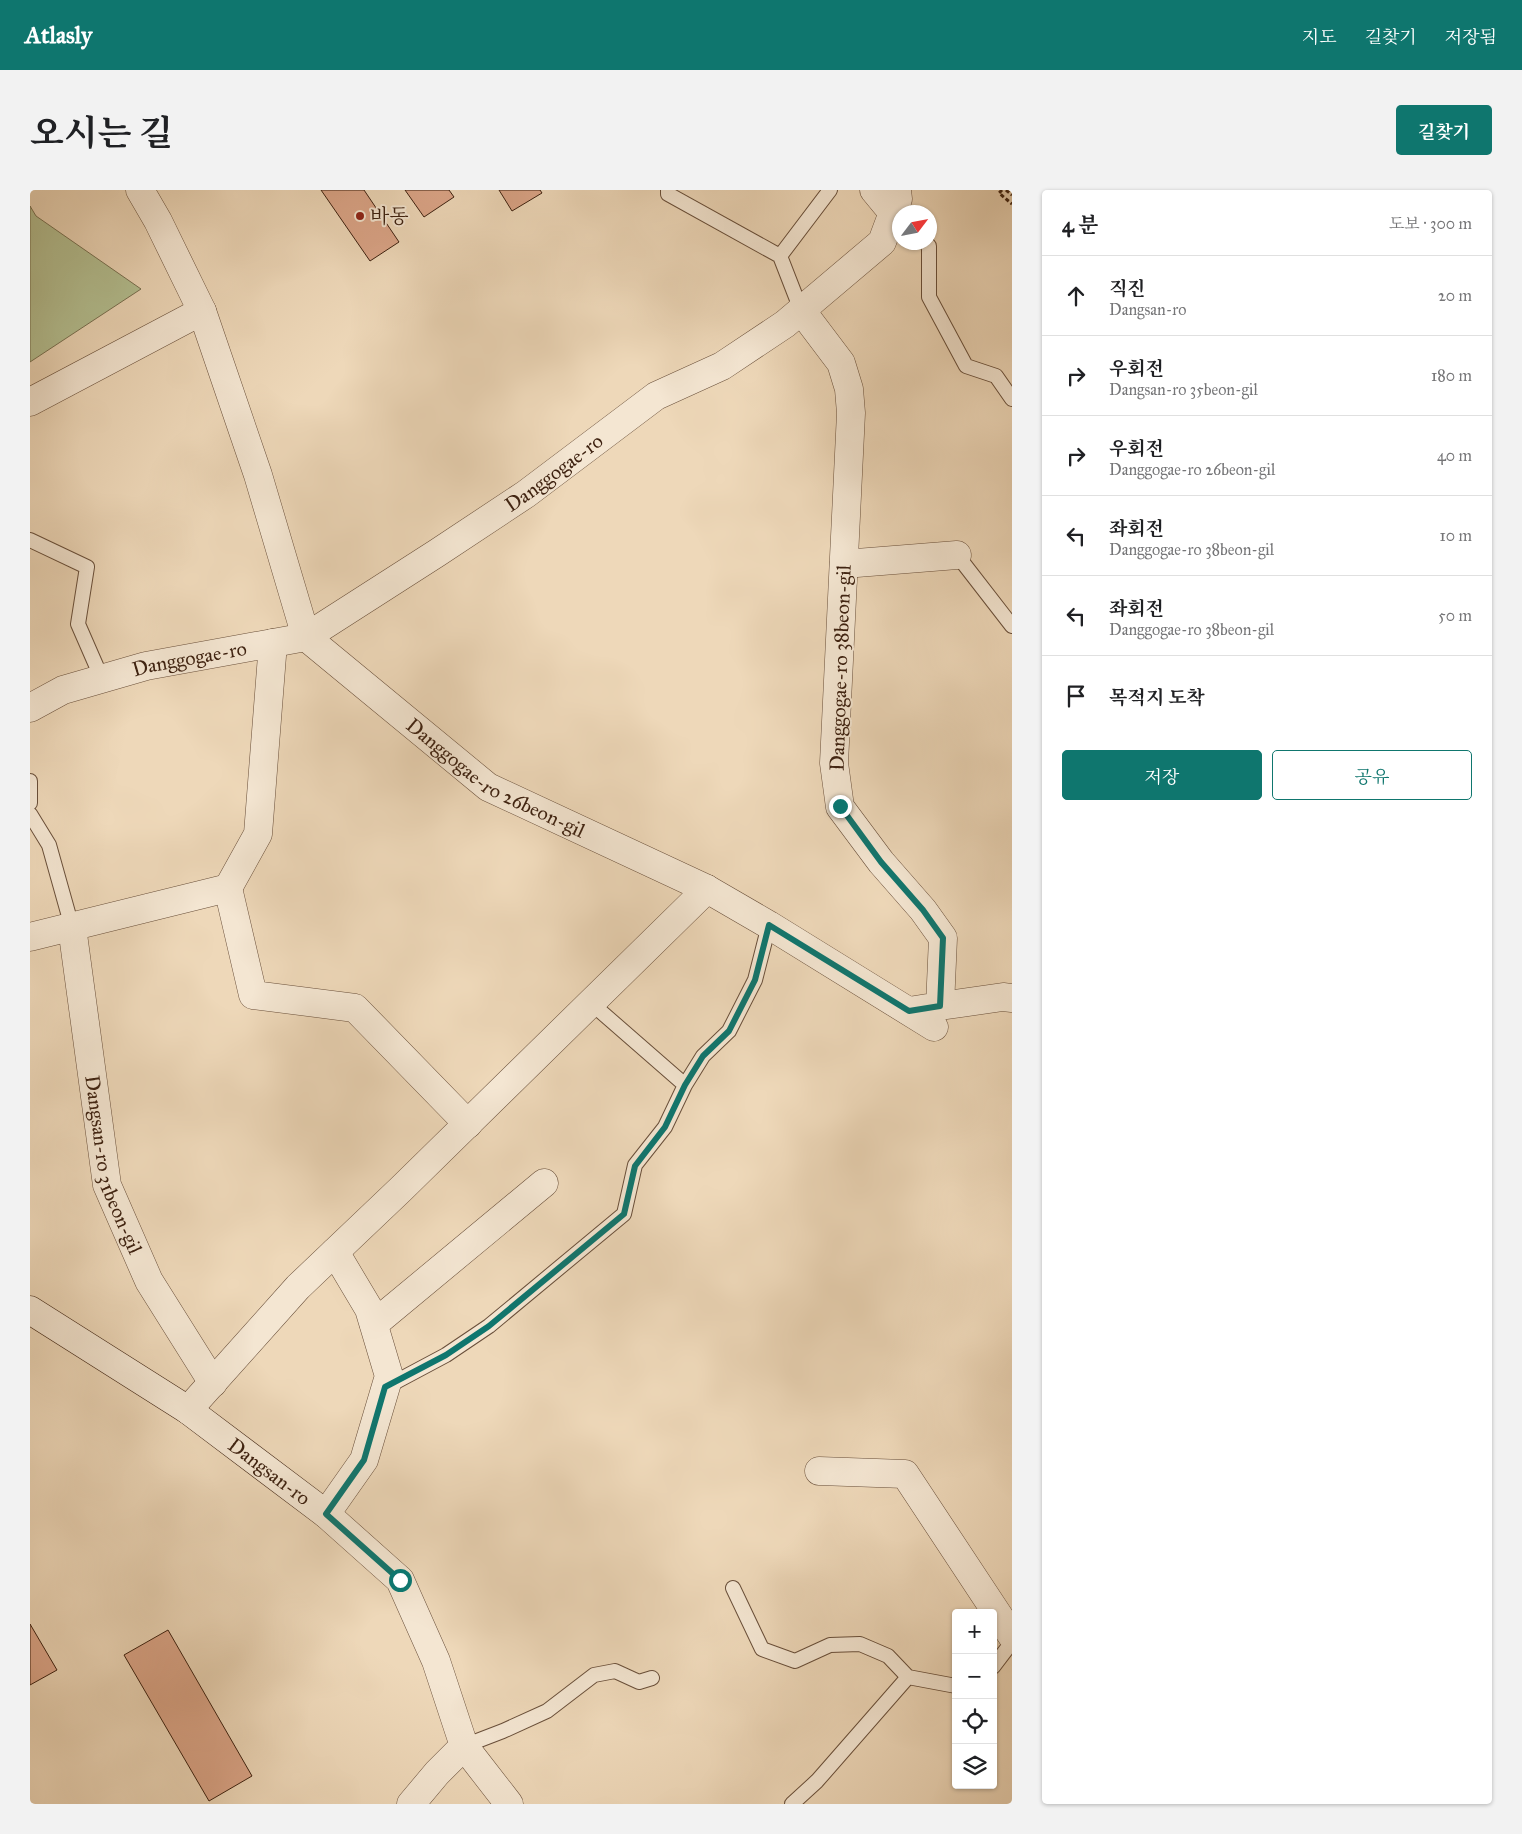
<!DOCTYPE html>
<html lang="ko">
<meta charset="utf-8">
<style>
body{margin:0;font-family:"IM FELL Great Primer","Noto Serif KR",serif;background:#f2f2f2;color:#202124}
.controls{position:absolute;right:15px;bottom:15px;display:grid;overflow:hidden;border-radius:5px;box-shadow:0 1px 4px #0004}
.controls button{width:45px;height:45px;display:grid;place-items:center;padding:0;border:0;border-bottom:1px solid #e0e0e0;background:#fff;color:#202124;font:25px sans-serif}
.compass{position:absolute;left:862px;top:15px;width:45px;height:45px;border-radius:50%;background:#fff;box-shadow:0 1px 4px #0004;rotate:58deg}
.stop{position:absolute;width:15px;height:15px;margin:-11px;border:4px solid #0f766e;border-radius:50%;background:#fff}
.stop.end{background:#0f766e;border-color:#fff;box-shadow:0 1px 5px #0008}
.list{margin:0;padding:0;list-style:none}
h2{display:flex;justify-content:space-between;align-items:center;height:65px;margin:0;padding:0 20px;font-size:21px}
h2 small{font-size:16px;font-weight:400;color:#757577}
.list li{display:grid;grid-template-columns:32px 1fr auto;gap:15px;align-items:center;box-sizing:border-box;height:80px;padding:0 20px;border-top:1px solid #e0e0e0}
.list b{display:block;font-size:19px;white-space:nowrap}
.list p{margin:0;font-size:16px;white-space:nowrap;color:#757577}
.list em{font-size:16px;font-style:normal;color:#757577}
.actions{display:flex;gap:10px;padding:15px 20px}
.actions a{flex:1;padding:11px 0;border:1px solid #0f766e;border-radius:5px;text-align:center;font-size:18px;color:#0f766e}
.actions .main{background:#0f766e;color:#fff}
.icon{flex:none;width:28px;height:28px;fill:none;stroke:currentColor;stroke-width:2;stroke-linecap:round;stroke-linejoin:round}
.map{position:relative;flex:none;width:982px;height:1614px;overflow:hidden;border-radius:5px}
header{display:flex;align-items:center;gap:30px;box-sizing:border-box;height:70px;padding:0 25px;background:#0f766e;color:#fff}
header strong{font-size:24px}
nav{display:flex;gap:28px;margin-inline-start:auto;font-size:18px}
.intro{display:flex;align-items:center;justify-content:space-between;box-sizing:border-box;height:120px;padding:0 30px}
h1{margin:0;font-size:35px}
.button{padding:12px 22px;border-radius:5px;background:#0f766e;color:#fff;font-size:18px;font-weight:700}
main{display:flex;gap:30px;padding:0 30px}
aside{flex:1;background:#fff;border-radius:5px;box-shadow:0 1px 4px #0004}
.map>svg:first-child{display:block}
</style>
<header>
<strong>Atlasly</strong>
<nav><a>지도</a><a>길찾기</a><a>저장됨</a></nav>
</header>
<div class="intro"><h1>오시는 길</h1><a class="button">길찾기</a></div>
<main>
<div class="map">
<svg width="982" height="1614" viewBox="0 0 982 1614">
<rect width="100%" height="100%" fill="#eed8b9"/>
<filter id="stains"><feTurbulence type="fractalNoise" baseFrequency=".004" numOctaves="4"/><feColorMatrix values="0 0 0 0 .2 0 0 0 0 .09 0 0 0 0 .02 0 0 0 .5 -.17"/></filter>
<radialGradient id="worn" r=".72"><stop offset=".6" stop-color="#630" stop-opacity="0"/><stop offset="1" stop-color="#630" stop-opacity=".3"/></radialGradient>
<path fill="#b4c092" stroke="#787051" d="M 0,16 L 6,26 L 111,99 L 0,172 Z"/>
<path fill="#dba588" stroke="#3d2110" d="M 291,0 L 334,0 L 369,52 L 340,71 Z
M 375,0 L 419,0 L 424,7 L 394,27 Z
M 469,0 L 510,0 L 512,3 L 482,21 Z
M 0,1434 L 27,1480 L 0,1495 Z
M 138,1440 L 222,1586 L 179,1611 L 94,1465 Z"/>
<g fill="none" stroke-linecap="round" stroke-linejoin="round">
<g stroke="#694f3a" stroke-width="16">
<path id="lane" d="M 638,0 L 638,4 L 750,66 L 771,120
M 895,52 L 899,56 L 899,107 L 936,176 L 966,186 L 982,209
M 750,66 L 800,0
M 0,350 L 57,377 L 48,434 L 72,489
M 927,365 L 982,436
M 0,591 L 0,613
M 0,624 L 19,655 L 42,737
M 561,813 L 655,895
M 356,1197 L 416,1165 L 459,1136 L 594,1024 L 605,975 L 635,937 L 655,895 L 673,866 L 699,841 L 725,790 L 739,735
M 703,1398 L 732,1459 L 765,1471 L 800,1455 L 830,1454 L 858,1466 L 878,1487
M 963,1477 L 982,1452
M 434,1556 L 473,1541 L 517,1521 L 564,1485 L 585,1481 L 609,1492 L 622,1488
M 762,1614 L 787,1591 L 878,1487 L 926,1496"/>
</g>
<g stroke="#694f3a" stroke-width="29">
<g id="street">
<path id="s1" d="M 110,0 L 128,31 L 172,121 L 228,285 L 276,447 L 458,597 L 677,699 L 739,735 L 904,837"/>
<path d="M 844,0 L 863,23"/>
<path d="M 771,120 L 811,173 L 819,199 L 821,223 L 804,573 L 810,617 L 851,672 L 893,720 L 913,748 L 910,816 L 879,821"/>
<path d="M 0,212 L 172,121"/>
<path d="M 814,374 L 927,365"/>
<path id="s2" d="M 0,518 L 33,500 L 116,476 L 276,447 L 407,363 L 496,304 L 626,206 L 692,176 L 755,134 L 852,52 L 868,9 L 867,0"/>
<path d="M 198,698 L 223,805 L 325,818 L 438,934"/>
<path id="s3" d="M 42,737 L 77,995 L 119,1091 L 183,1193"/>
<path d="M 0,747 L 198,698 L 228,644 L 243,453"/>
<path d="M 910,816 L 973,807 L 982,808"/>
<path d="M 305,1062 L 339,1119 L 359,1186 L 334,1270 L 296,1324 L 370,1390 L 406,1471 L 434,1556 L 479,1614"/>
<path d="M 344,1134 L 514,993"/>
<path d="M 158,1220 L 268,1097 L 371,999 L 677,699"/>
<path d="M 789,1281 L 875,1284 L 982,1446"/>
<path d="M 381,1614 L 407,1583 L 434,1556"/>
</g>
</g>
<g stroke="#3d2110" stroke-width="29">
<g id="secondary">
<path id="s4" d="M 0,1120 L 158,1220 L 296,1324"/>
</g>
</g>
<path stroke="#3d2110" stroke-width="3" stroke-dasharray="4 2.5" stroke-linecap="butt" d="M 972,0 L 969,3 L 982,14
M 976,0 L 982,5"/>
<use href="#lane" stroke="#f4e6d2" stroke-width="14"/>
<use href="#street" stroke="#f4e6d2" stroke-width="28"/>
<use href="#secondary" stroke="#f4e6d2" stroke-width="28"/>
</g>
<g fill="none" stroke-linecap="round" stroke-linejoin="round">
<path stroke="#0f766e" stroke-width="6" d="M 370,1390 L 296,1324 L 334,1270 L 355,1197 L 416,1165 L 459,1136 L 594,1024 L 605,976 L 635,937 L 655,895 L 673,866 L 699,841 L 725,790 L 739,735 L 879,821 L 910,816 L 913,748 L 893,720 L 851,672 L 810,616"/>
</g>
<circle fill="#8f2418" stroke="#f4e6d2" stroke-width="2" cx="330" cy="26" r="5"/>
<g text-anchor="middle" dominant-baseline="central" stroke-width="4" stroke-linejoin="round" paint-order="stroke">
<g font-size="20" fill="#3d2110" stroke="#f4e6d2" text-anchor="start">
<text x="340" y="26">바동</text>
</g>
<g font-size="20" fill="#3d2110" stroke="#f4e6d2">
<text stroke="none"><textPath href="#s2" startOffset="584">Danggogae-ro</textPath></text>
<text stroke="none"><textPath href="#s2" startOffset="168">Danggogae-ro</textPath></text>
<text transform="translate(810 478) rotate(-88)">Danggogae-ro 38beon-gil</text>
<text stroke="none"><textPath href="#s1" startOffset="716">Danggogae-ro 26beon-gil</textPath></text>
<text stroke="none"><textPath href="#s3" startOffset="242">Dangsan-ro 31beon-gil</textPath></text>
<text stroke="none"><textPath href="#s4" startOffset="289">Dangsan-ro</textPath></text>
</g>
</g>
<rect width="100%" height="100%" filter="url(#stains)"/>
<rect width="100%" height="100%" fill="url(#worn)"/>
</svg>
<div class="controls">
<button>+</button>
<button>−</button>
<button><svg class="icon" aria-label="locate" viewBox="0 0 24 24"><circle cx="12" cy="12" r="6"/><path d="M12 2v4M12 18v4M2 12h4M18 12h4"/></svg></button>
<button><svg class="icon" aria-label="layers" viewBox="0 0 24 24"><path d="M12 4l9 5-9 5-9-5zM3 14l9 5 9-5"/></svg></button>
</div>
<svg class="compass" viewBox="-18 -18 36 36"><path d="M0-13l5 13h-10z" fill="#e53935"/><path d="M0 13l5-13h-10z" fill="#757577"/></svg>
<div class="stop" style="left:370px;top:1390px"></div>
<div class="stop end" style="left:810px;top:616px"></div>
</div>
<aside>
<h2>4 분<small>도보 · 300 m</small></h2>
<ul class="list">
<li><svg class="icon" aria-label="ahead" viewBox="0 0 24 24"><path d="M12 20V5M6 11l6-6 6 6"/></svg><div><b>직진</b><p>Dangsan-ro</p></div><em>20 m</em></li>
<li><svg class="icon" aria-label="right" viewBox="0 0 24 24"><path d="M7 20v-9h11M14 6l5 5-5 5"/></svg><div><b>우회전</b><p>Dangsan-ro 35beon-gil</p></div><em>180 m</em></li>
<li><svg class="icon" aria-label="right" viewBox="0 0 24 24"><path d="M7 20v-9h11M14 6l5 5-5 5"/></svg><div><b>우회전</b><p>Danggogae-ro 26beon-gil</p></div><em>40 m</em></li>
<li><svg class="icon" aria-label="left" viewBox="0 0 24 24"><path d="M17 20v-9H6M10 6l-5 5 5 5"/></svg><div><b>좌회전</b><p>Danggogae-ro 38beon-gil</p></div><em>10 m</em></li>
<li><svg class="icon" aria-label="left" viewBox="0 0 24 24"><path d="M17 20v-9H6M10 6l-5 5 5 5"/></svg><div><b>좌회전</b><p>Danggogae-ro 38beon-gil</p></div><em>50 m</em></li>
<li><svg class="icon" aria-label="arrive" viewBox="0 0 24 24"><path d="M6 21V4h12l-3 4 3 4H6"/></svg><div><b>목적지 도착</b></div></li>
</ul>
<div class="actions"><a class="main">저장</a><a>공유</a></div>
</aside>
</main>
